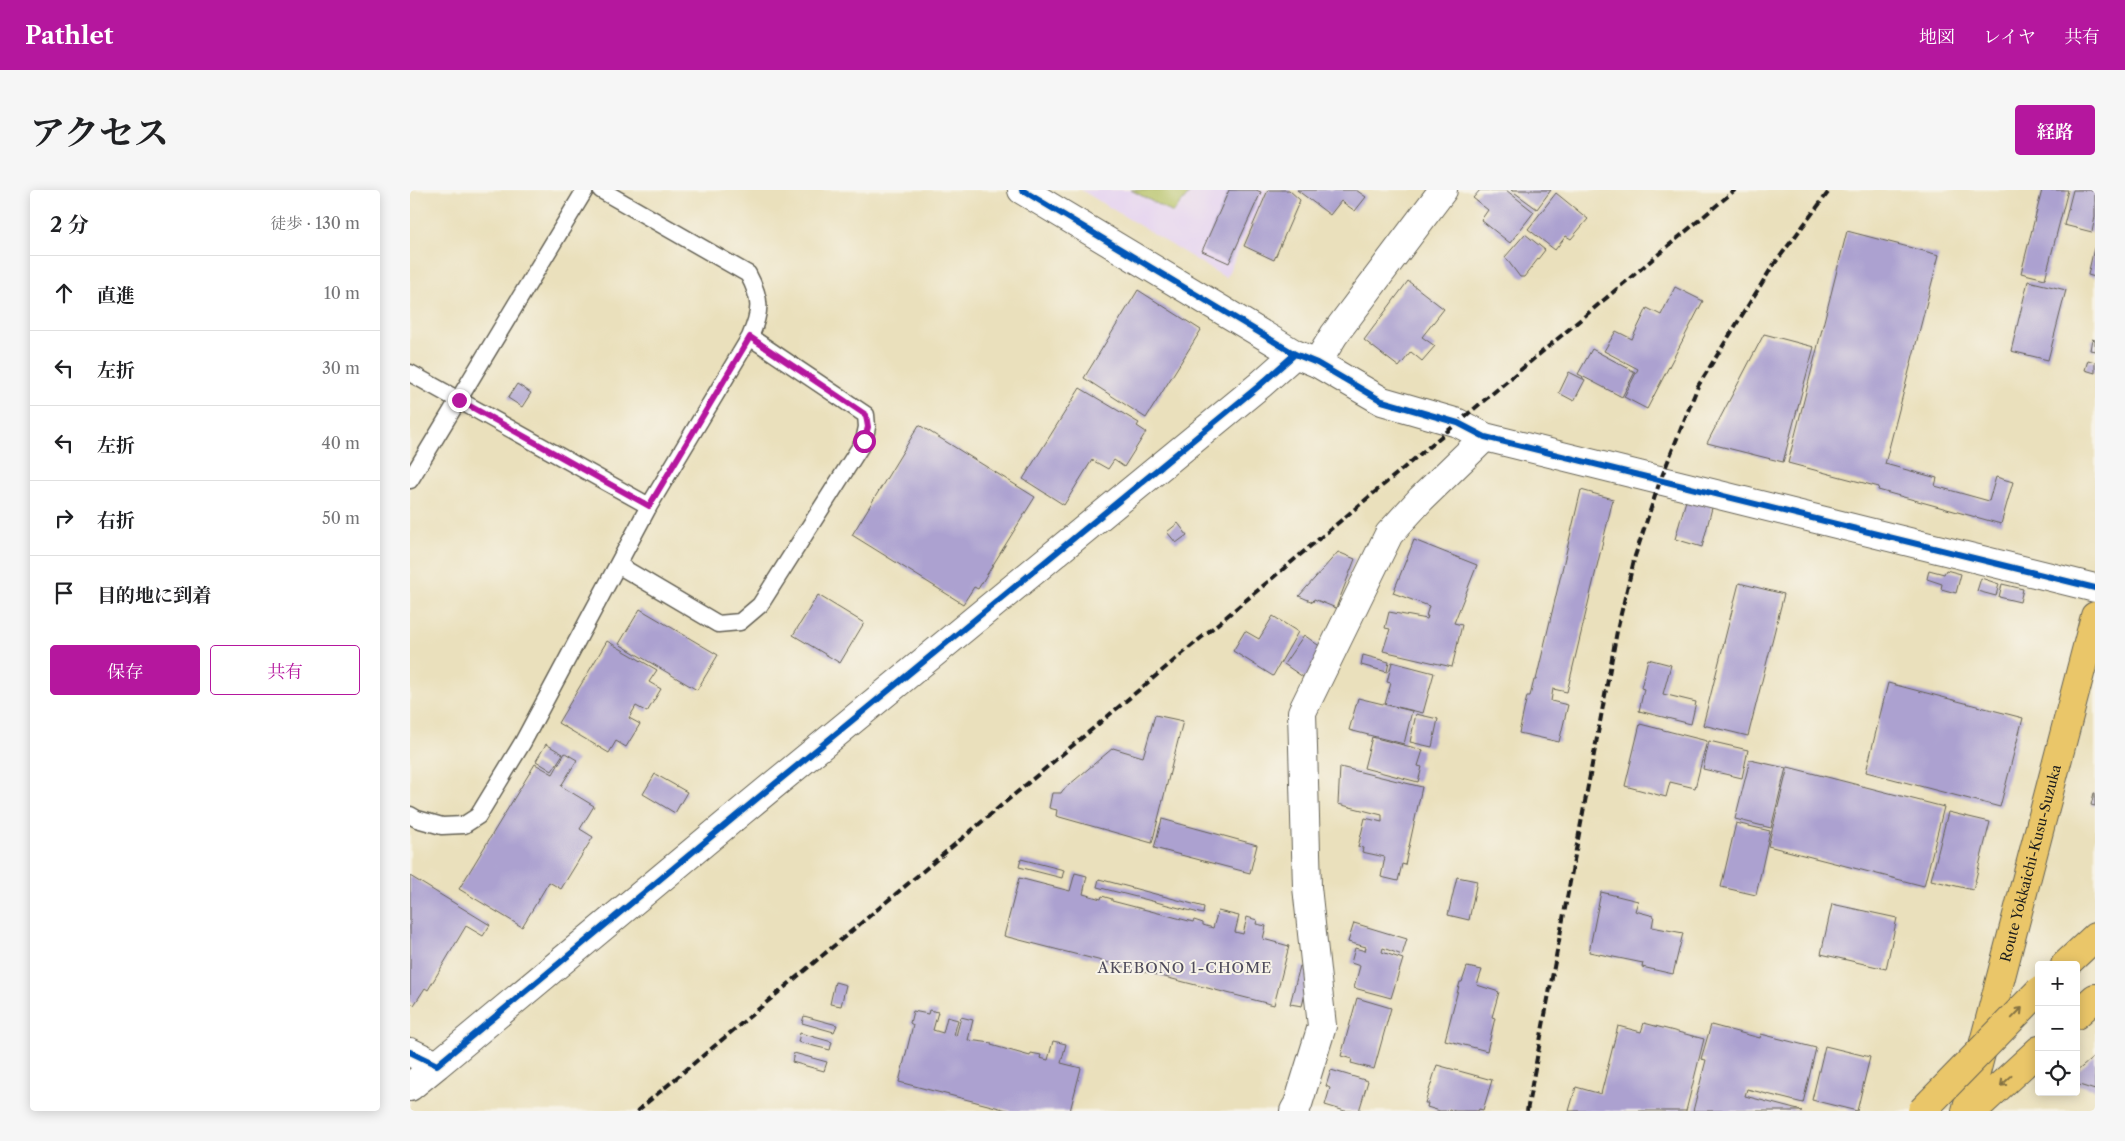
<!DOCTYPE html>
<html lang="ja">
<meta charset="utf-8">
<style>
body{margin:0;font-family:"Libre Caslon Text","Noto Serif JP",serif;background:#f6f6f6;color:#202124}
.controls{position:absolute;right:15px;bottom:15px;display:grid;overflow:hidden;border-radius:5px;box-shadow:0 2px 12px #0003}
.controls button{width:45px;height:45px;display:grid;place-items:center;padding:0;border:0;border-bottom:1px solid #e0e0e0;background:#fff;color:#202124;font:25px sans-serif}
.stop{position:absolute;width:15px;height:15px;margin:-11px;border:4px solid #b5179e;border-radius:50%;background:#fff}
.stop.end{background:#b5179e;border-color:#fff;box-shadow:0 1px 5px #0008}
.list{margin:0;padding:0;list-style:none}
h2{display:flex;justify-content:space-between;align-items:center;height:65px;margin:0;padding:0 20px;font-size:21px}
h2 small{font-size:16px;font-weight:400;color:#757577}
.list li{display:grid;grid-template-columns:32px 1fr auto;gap:15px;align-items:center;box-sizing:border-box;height:75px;padding:0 20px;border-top:1px solid #e0e0e0}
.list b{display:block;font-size:19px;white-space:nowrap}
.list em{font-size:16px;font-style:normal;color:#757577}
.actions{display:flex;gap:10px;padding:15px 20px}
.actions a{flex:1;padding:11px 0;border:1px solid #b5179e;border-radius:5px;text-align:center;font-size:18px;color:#b5179e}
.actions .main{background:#b5179e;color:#fff}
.icon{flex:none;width:28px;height:28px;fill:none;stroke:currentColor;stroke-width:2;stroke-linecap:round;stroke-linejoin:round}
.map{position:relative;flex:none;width:1685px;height:921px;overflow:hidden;border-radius:5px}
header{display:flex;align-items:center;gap:30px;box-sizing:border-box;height:70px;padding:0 25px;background:#b5179e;color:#fff}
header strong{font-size:24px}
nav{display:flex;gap:28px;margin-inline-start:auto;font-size:18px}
.intro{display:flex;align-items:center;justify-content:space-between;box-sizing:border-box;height:120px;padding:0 30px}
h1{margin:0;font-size:35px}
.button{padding:12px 22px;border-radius:5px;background:#b5179e;color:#fff;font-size:18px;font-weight:700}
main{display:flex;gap:30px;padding:0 30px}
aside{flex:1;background:#fff;border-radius:5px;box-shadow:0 2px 12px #0003}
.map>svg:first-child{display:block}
</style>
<header>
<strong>Pathlet</strong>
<nav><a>地図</a><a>レイヤ</a><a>共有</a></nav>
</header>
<div class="intro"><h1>アクセス</h1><a class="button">経路</a></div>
<main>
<aside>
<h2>2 分<small>徒歩 · 130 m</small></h2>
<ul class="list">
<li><svg class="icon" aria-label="ahead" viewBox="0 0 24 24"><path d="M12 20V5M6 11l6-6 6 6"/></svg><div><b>直進</b></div><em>10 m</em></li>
<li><svg class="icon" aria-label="left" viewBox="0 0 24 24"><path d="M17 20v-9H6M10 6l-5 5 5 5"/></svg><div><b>左折</b></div><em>30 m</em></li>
<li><svg class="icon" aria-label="left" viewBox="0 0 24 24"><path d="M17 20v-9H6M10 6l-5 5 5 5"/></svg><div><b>左折</b></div><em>40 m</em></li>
<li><svg class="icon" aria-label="right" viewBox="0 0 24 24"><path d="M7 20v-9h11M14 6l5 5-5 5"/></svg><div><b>右折</b></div><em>50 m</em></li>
<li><svg class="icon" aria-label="arrive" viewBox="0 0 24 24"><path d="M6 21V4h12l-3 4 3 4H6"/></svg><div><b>目的地に到着</b></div></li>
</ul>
<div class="actions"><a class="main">保存</a><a>共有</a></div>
</aside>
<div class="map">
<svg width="1685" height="921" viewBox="0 0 1685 921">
<rect width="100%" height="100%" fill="#f7f3e8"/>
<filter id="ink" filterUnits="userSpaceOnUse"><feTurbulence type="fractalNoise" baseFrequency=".02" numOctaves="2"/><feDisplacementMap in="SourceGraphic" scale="10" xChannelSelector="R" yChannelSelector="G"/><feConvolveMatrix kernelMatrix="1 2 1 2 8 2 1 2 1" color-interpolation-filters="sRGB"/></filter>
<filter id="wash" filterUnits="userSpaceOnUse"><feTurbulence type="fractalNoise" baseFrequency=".0096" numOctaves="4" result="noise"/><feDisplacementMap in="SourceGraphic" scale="20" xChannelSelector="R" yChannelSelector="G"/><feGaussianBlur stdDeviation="1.12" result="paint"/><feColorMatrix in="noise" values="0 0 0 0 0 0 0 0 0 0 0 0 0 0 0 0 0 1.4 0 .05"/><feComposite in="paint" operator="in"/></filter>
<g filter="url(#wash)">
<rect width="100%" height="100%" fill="#eae0bc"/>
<path fill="#e5d3f1" d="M 671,0 L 857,0 L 816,88 Z"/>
<path fill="#b3c062" stroke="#686e3f" d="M 721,0 L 782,0 L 763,23 Z"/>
<g id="blocks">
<path fill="#aca1d0" d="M 819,0 L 846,0 L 851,2 L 819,73 L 792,61 Z
M 858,0 L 879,0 L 890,10 L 864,70 L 834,56 Z
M 887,0 L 946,0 L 956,7 L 945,21 L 931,11 L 920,25 Z
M 1070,0 L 1096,0 L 1124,22 L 1100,53 L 1071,30 L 1078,20 L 1063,8 Z
M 1101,0 L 1141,0 L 1127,19 Z
M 1632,0 L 1658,0 L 1635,89 L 1611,83 Z
M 1663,0 L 1685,0 L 1685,27 L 1682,42 L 1654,35 Z
M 1146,3 L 1178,29 L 1161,49 L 1156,46 L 1145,60 L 1118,39 Z
M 1437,41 L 1529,65 L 1475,274 L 1527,288 L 1525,296 L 1579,311 L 1586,287 L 1603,292 L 1591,334 L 1468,300 L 1469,297 L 1378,273 Z
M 1115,44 L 1135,60 L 1114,87 L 1110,87 L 1095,67 Z
M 1684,58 L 1685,58 L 1685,87 L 1678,85 Z
M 998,91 L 1034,119 L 1012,147 L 1025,156 L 1012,171 L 1001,162 L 989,177 L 954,150 Z
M 1618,91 L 1656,100 L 1638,170 L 1601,161 Z
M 1265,97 L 1293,111 L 1237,219 L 1214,207 L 1228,179 L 1194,161 L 1206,141 L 1222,149 L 1237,118 L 1251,125 Z
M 728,100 L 791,140 L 736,228 L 674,188 Z
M 1354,144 L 1404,157 L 1373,272 L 1297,253 Z
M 1682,149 L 1685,150 L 1685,161 L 1680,160 Z
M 1182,159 L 1225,182 L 1212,207 L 1168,184 Z
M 1678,170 L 1685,172 L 1685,183 L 1675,180 Z
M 1159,182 L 1175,190 L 1164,211 L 1149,203 Z
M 107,194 L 121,203 L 112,217 L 98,208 Z
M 670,198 L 729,233 L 727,236 L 736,242 L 714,277 L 704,270 L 698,279 L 682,270 L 654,315 L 613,289 Z
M 509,235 L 625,307 L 568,399 L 564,397 L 553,414 L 442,345 Z
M 1171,300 L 1203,309 L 1157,502 L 1143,499 L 1141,511 L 1158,515 L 1149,552 L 1109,543 L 1117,506 L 1120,506 L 1124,490 L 1126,490 Z
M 1277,307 L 1303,314 L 1292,357 L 1265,349 Z
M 768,333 L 777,345 L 766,353 L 757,342 Z
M 1004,350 L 1067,375 L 1044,433 L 1052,435 L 1042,477 L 973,461 L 980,439 L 975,438 L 979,422 L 1017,429 L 1018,426 L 1016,426 L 1019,416 L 983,403 Z
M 928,362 L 945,369 L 926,418 L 904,409 L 903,412 L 889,406 Z
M 1519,380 L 1534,384 L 1536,380 L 1551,384 L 1546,403 L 1531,399 L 1532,394 L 1517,389 Z
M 1571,388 L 1589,394 L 1586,406 L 1567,401 Z
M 1329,393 L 1374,404 L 1338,546 L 1293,535 Z
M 1592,394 L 1613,399 L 1610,412 L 1589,407 Z
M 408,405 L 454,433 L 430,473 L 383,445 Z
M 230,419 L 308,465 L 287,500 L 209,454 Z
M 863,426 L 888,442 L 863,486 L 823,461 L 835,441 L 849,449 Z
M 894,445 L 915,460 L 896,489 L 874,474 Z
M 197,451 L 247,480 L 239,492 L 251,499 L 237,522 L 226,516 L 219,528 L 230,534 L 216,557 L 206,551 L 199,563 L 148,533 Z
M 953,465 L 979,472 L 977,482 L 951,475 Z
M 1238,469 L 1261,475 L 1253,504 L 1286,512 L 1281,534 L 1229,521 L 1234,499 L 1231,498 Z
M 982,472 L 1024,483 L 1013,523 L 975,514 L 981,493 L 977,492 Z
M 1478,493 L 1613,528 L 1590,617 L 1456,582 Z
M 948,508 L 1002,521 L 994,554 L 939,540 Z
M 1006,524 L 1028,529 L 1022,557 L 1000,552 Z
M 745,525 L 773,531 L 742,653 L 646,626 L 647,620 L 639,618 L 642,603 L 651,603 L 653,600 L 703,558 L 733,567 Z
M 1230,534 L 1297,551 L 1285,598 L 1260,592 L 1256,607 L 1215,596 Z
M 962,547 L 1013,560 L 1008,576 L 1012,577 L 1008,592 L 954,578 Z
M 1299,551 L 1338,560 L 1332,588 L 1293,579 Z
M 136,554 L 153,564 L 142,581 L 126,571 Z
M 155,563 L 167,570 L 151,596 L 184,616 L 170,639 L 183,647 L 151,699 L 139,692 L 112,737 L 49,699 L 125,574 L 143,584 Z
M 1340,570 L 1376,578 L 1361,638 L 1325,629 Z
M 930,577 L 1012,597 L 995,675 L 992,674 L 988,691 L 971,687 L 975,667 L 952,662 L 953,658 L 948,657 L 955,628 L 972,632 L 972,625 L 928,614 Z
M 1378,577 L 1534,617 L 1514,696 L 1358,656 Z
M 245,584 L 277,602 L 265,623 L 233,604 Z
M 1684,603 L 1685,603 L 1685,616 L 1681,615 Z
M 1538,622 L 1580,632 L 1563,700 L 1521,690 Z
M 752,629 L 847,655 L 840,683 L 744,658 Z
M 1326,633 L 1360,641 L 1346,705 L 1311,697 Z
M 611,669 L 654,680 L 652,688 L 609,677 Z
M 665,683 L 677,686 L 673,704 L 691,709 L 692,706 L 702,709 L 702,711 L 783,732 L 784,730 L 793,733 L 793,735 L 803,738 L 808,721 L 829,726 L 825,742 L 833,744 L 837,727 L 847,730 L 846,734 L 856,736 L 853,749 L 879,756 L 864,815 L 594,746 L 609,688 L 660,701 Z
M 0,686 L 80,735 L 73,746 L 56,736 L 18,800 L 15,798 L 4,815 L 0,812 Z
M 1047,687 L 1067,691 L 1059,730 L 1038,725 Z
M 689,689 L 794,717 L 793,724 L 687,697 Z
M 1191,702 L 1228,711 L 1225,721 L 1244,726 L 1242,737 L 1273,743 L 1263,784 L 1232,777 L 1233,773 L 1179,762 Z
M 1422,714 L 1487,728 L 1476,779 L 1411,764 Z
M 944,733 L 997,749 L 992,765 L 973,758 L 972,762 L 993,769 L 981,808 L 944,798 L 950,776 L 941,773 L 945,758 L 955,761 L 956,757 L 938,752 Z
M 890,776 L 901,779 L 892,816 L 880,814 Z
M 1057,777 L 1072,780 L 1067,795 L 1089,802 L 1082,827 L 1085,828 L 1077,861 L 1035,850 L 1050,792 L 1052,792 Z
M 425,792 L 436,795 L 431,816 L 420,814 Z
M 947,808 L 981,818 L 964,879 L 941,873 L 942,869 L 931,866 Z
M 519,820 L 528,822 L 523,840 L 533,843 L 537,827 L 548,830 L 544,845 L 546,846 L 551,827 L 563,830 L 558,850 L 582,853 L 581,855 L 620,866 L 621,863 L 631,865 L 630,868 L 638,870 L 643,851 L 656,854 L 651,873 L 671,878 L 660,921 L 601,921 L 489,892 L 503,835 L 500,833 L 503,821 L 518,824 Z
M 394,826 L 427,835 L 424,842 L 392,833 Z
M 1234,833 L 1294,849 L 1276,921 L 1159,921 L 1166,897 L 1191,904 L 1208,836 L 1231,842 Z
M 1301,835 L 1350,848 L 1351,844 L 1406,858 L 1393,913 L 1337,899 L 1335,906 L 1392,921 L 1283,921 L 1296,870 L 1291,869 Z
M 390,843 L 422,852 L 420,860 L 388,852 Z
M 1415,856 L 1460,867 L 1447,921 L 1402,910 Z
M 384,863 L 417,872 L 414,881 L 382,872 Z
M 1685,866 L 1685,900 L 1666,894 L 1666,882 Z
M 1027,875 L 1082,890 L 1073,920 L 1069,919 L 1068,921 L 1045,921 L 1039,919 L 1038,921 L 1030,921 L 1017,917 L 1018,913 L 1015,913 Z
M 921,880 L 958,891 L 949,921 L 935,921 L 915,915 L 920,898 L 916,896 Z"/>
</g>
</g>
<g filter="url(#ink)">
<use href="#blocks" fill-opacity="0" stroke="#646154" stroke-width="1"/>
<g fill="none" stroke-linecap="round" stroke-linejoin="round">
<g stroke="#646154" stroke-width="19">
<path id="service" d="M 0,183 L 239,316
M 0,290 L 175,0
M 208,375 L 308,434 L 330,432 L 350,415 L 454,251 L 457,237 L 456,225 L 340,147
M 0,625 L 7,629 L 32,636 L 54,635 L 68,626 L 113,552 L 239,316 L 340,147 C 351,121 352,110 338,84 L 191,0"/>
</g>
<g stroke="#646154" stroke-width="30">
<path id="minor" d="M 612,0 L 885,164 L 907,173 L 972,211 L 1048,233 L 1075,247 L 1685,398
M 0,862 L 27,875 L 332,621 L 850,195 L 885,164
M 0,897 L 27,875
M 884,921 L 888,914 L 912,836 L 897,697 L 892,522 L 979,344 L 1011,309 L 1075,247"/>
</g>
<g stroke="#646154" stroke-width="30">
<path id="tertiary" d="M 907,173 L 924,145 L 1033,0"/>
</g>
<g stroke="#646154" stroke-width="30">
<g id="primary">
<path id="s1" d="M 1556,921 L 1685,426"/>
</g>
</g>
<g stroke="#646154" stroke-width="30">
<path id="trunk" d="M 1655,775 L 1685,747
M 1666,825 L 1685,808
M 1563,921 L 1629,860"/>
</g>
<use href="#service" stroke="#fff" stroke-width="16"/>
<use href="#minor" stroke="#fff" stroke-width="28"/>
<use href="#tertiary" stroke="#fff" stroke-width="28"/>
<use href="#primary" stroke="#eac669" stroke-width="28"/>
<use href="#trunk" stroke="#eac669" stroke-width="28"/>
<path stroke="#1c1c1c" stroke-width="4" stroke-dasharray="8 4" stroke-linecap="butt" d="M 227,921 L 1325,0
M 1117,921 L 1208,436 L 1225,366 L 1250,291 L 1288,196 L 1362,77 L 1420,0"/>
<g stroke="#646154" stroke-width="30" stroke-linecap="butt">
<path id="trunk-bridge" d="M 1512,921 L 1629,801"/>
</g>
<use href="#trunk-bridge" stroke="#eac669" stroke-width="28"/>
<g stroke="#f7f3e8" stroke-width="9">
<path id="cycleway" d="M 612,0 L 885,164 L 907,173 L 972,211 L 1048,233 L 1075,247 L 1685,398
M 0,862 L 27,875 L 332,621 L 850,195 L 885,164"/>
</g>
<use href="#cycleway" stroke="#0057b8" stroke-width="6"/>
</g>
<defs><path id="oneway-shaft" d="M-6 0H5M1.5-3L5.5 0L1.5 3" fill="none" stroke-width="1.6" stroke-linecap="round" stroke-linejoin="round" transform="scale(1.25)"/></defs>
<g stroke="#837142">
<use href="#oneway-shaft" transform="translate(1607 823) rotate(-46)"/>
<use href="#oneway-shaft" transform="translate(1596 891) rotate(137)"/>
</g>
</g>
<g fill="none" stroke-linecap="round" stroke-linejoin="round" filter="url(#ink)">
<path stroke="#b5179e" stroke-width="6" d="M 49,210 L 239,316 L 340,147 L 456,225 L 458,237 L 454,251"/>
</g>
<g text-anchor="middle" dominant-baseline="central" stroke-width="4" stroke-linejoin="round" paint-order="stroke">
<g font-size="14" fill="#1c1c1c" stroke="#f7f3e8">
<text stroke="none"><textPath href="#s1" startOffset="256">Route Yokkaichi-Kusu-Suzuka</textPath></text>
</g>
<g font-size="15" letter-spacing="1" fill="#4e4b5b" stroke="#f7f3e8">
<text x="775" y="777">AKEBONO 1-CHOME</text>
</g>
</g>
</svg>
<div class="controls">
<button>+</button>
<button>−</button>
<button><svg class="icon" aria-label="locate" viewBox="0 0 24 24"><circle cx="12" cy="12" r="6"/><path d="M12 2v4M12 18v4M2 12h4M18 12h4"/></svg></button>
</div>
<div class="stop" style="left:454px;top:251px"></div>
<div class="stop end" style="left:49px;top:210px"></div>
</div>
</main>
